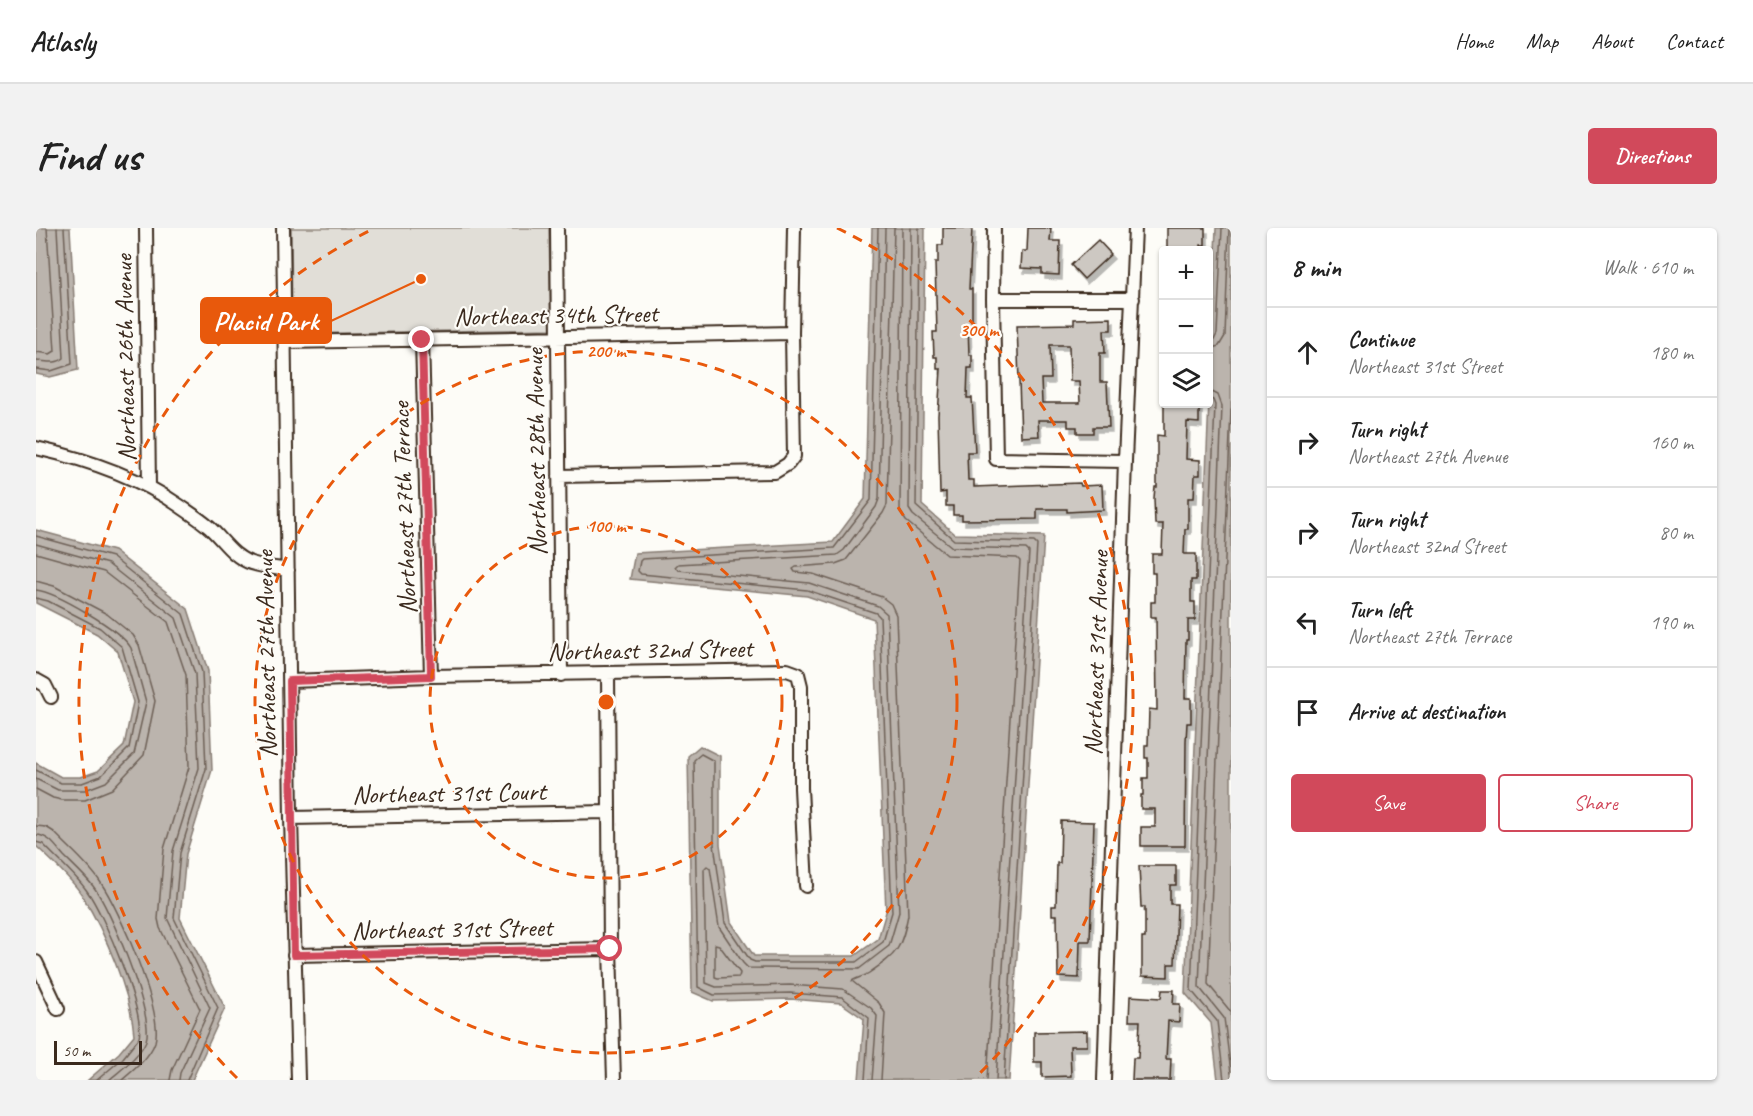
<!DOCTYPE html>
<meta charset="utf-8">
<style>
body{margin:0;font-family:Caveat,sans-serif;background:#f2f2f2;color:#222}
.controls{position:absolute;right:18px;top:18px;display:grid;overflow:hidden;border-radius:6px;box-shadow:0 2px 4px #0004}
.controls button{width:54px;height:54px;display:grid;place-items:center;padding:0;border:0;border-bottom:2px solid #e0e0e0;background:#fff;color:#222;font:30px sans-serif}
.scale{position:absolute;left:18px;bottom:15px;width:88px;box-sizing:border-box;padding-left:6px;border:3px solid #3b2a1e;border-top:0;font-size:16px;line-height:21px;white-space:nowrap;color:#3b2a1e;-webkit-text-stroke:4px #fdfcf7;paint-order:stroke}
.stop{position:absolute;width:18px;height:18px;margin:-14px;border:4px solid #d1495b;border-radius:50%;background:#fff}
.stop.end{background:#d1495b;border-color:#fff;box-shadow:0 2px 6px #0008}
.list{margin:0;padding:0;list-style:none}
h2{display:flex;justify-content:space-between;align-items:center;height:78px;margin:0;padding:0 24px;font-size:26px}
h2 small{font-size:20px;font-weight:400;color:#767676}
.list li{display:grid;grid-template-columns:39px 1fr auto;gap:18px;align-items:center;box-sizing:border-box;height:90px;padding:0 24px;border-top:2px solid #e0e0e0}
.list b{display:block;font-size:22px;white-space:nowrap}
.list p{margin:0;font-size:20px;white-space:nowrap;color:#767676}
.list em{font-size:20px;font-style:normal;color:#767676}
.actions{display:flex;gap:12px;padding:18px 24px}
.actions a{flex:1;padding:14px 0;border:2px solid #d1495b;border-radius:6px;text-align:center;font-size:21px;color:#d1495b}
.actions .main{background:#d1495b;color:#fff}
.icon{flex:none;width:33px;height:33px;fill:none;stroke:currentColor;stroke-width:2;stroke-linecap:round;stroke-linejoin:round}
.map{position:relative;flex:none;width:1195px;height:852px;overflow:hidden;border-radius:6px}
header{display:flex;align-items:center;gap:36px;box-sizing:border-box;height:84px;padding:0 30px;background:#fff;border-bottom:2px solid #e0e0e0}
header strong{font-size:28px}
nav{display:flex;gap:33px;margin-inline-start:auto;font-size:21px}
.intro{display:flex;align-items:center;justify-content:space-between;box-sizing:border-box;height:144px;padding:0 36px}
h1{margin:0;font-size:42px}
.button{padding:15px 27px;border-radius:6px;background:#d1495b;color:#fff;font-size:21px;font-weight:700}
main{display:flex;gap:36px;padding:0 36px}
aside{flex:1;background:#fff;border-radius:6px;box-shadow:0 2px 4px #0004}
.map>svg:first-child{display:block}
</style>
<header>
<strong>Atlasly</strong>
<nav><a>Home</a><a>Map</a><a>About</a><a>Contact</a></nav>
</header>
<div class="intro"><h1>Find us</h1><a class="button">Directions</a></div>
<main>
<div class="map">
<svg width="1195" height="852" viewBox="0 0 1195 852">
<defs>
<filter id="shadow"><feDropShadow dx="3" dy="5" stdDeviation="0" flood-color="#0004"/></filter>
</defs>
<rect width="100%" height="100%" fill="#fdfcf7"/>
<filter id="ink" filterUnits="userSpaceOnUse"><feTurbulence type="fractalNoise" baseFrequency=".0167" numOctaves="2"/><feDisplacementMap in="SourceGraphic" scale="12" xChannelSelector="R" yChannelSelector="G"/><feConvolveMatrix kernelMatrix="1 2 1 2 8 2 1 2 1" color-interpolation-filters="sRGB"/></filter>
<g filter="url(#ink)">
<path fill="#e1ded7" stroke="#8e847a" stroke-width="1.5" d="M 255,0 L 513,0 L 515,101 L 256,106 Z"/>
<path fill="#bbb4ad" stroke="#887d74" stroke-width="1.5" d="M 0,0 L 34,0 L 42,142 L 14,149 L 0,146 Z
M 836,0 L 889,0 L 886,277 L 919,306 L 1008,308 L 973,852 L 823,852 L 828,791 L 805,775 L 754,771 L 677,773 L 656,764 L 652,528 L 664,518 L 684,528 L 684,616 L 695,694 L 718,728 L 818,728 L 842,711 L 850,684 L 838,391 L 771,368 L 594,351 L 599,325 L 797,314 L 829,271 Z
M 1180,0 L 1195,0 L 1195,852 L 1182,852 L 1175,795 L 1149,765 Z
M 0,302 L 78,323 L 152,381 L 172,443 L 176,542 L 150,626 L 144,690 L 189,780 L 156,852 L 52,852 L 83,825 L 98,807 C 95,766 69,704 47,669 C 39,654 13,630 0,618 L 0,535 L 25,549 L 45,549 L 62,543 L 88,518 L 97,474 L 82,424 L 61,406 L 0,375 Z"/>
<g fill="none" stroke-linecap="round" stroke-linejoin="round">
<path stroke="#6e6157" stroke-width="1.5" d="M 866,0 L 864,283 L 870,293 L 911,327 L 981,330 L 984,333 L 951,852
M 875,0 L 873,281 L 877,287 L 916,319 L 990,321 L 993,324 L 960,852
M 883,0 L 880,278 L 918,312 L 998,314 L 1001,317 L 968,852
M 1172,113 L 1178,112 L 1181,106 L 1186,0
M 1172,121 L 1183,118 L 1189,108 L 1193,0
M 0,124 L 14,126 L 19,123 L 11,0
M 0,133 C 10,133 20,137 28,130 L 21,0
M 0,141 L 15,143 L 36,136 L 28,0
M 1172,162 L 1182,167 L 1186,178 L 1163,759 L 1188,790 L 1195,845
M 1172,170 L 1177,172 L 1179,177 L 1155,762 L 1181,793 L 1188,852
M 1195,181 L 1172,756 L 1195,784
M 0,308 L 76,329 L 147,386 L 166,444 L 170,541 L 144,625 L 138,690 L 182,780 L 151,852
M 0,316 L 72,336 L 140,390 L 159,446 L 163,540 L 137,623 L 131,690 L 174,780 L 144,845 L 143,852
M 0,325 L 68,344 L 132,394 L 150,447 L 153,539 L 128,621 L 122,691 L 124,700 L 164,781 L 136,842 L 134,852
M 0,353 L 18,358 L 71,386 L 97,407 L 103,417 L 119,473 L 108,527 L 76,561 L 49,572 L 26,572 L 17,570 L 0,561
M 0,362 C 20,364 85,402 95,420 L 110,474 L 98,526 L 70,554 L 49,562 L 22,562 L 0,551
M 0,370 L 12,373 L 64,400 L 86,419 L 102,474 L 93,520 L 65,548 L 46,555 L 25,555 L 0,542
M 0,598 L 10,599 L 18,604 C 33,620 53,636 65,655 C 83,681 128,784 119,814 C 114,829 98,842 86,852
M 0,607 C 13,607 20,619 28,628 C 38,638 48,647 57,658 C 75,681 114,779 111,808 C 110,823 84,843 73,852
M 0,614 L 7,616 C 21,631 39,646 51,663 C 68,686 109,784 103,810 L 87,830 L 61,852
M 679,716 L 683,717 L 704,745 L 703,749 L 682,750 L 679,749 Z
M 829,852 L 833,790 L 806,769 L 754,765 L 678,767 L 662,759 L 658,532 L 665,526 L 678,533 L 678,616 L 689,695 L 714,732 L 719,734 L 820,734 L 847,714 L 856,684 L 844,389 L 840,385 L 771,362 L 605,346 L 602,343 L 604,333 L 606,331 L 798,320 L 835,272 L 842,0
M 836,852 L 841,788 L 835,780 L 807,761 L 754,757 L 680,759 L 670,755 L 668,641 L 671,638 L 674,640 L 683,699 L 707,735 L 712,740 L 823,741 L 853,718 L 863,684 L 851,386 L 842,378 L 773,355 L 642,342 L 639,339 L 642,336 L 801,327 L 808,322 L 840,279 L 843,271 L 849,0
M 845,852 L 849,785 L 843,775 L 816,753 C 820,750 827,749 833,745 C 862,725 865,722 872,687 L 860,387 L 855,376 L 846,369 L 777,346 L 759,344 L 757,341 L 760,339 L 799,336 L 810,332 L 847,285 L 851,277 L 858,0"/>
</g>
<path fill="#cdc8c2" stroke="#3b2a1e" stroke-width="1.5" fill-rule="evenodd" filter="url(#shadow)" d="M 907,0 L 936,0 L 933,61 L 936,61 L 936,97 L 932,97 L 933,127 L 936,127 L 936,140 L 932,140 L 931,170 L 936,170 L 939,224 L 931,224 L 932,252 L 938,252 L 938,259 L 1044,255 L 1045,258 L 1066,257 L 1067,282 L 1031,284 L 1031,281 L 1001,281 L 1001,291 L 926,292 L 926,287 L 917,287 L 917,278 L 910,278 L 910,264 L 904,265 L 902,188 L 905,141 L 901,141 L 901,129 L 898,129 L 897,104 L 901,104 L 899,35 L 902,35 L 902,17 L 907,17 Z
M 992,0 L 1015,0 L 1014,13 L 1024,13 L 1023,47 L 1006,46 L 1006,41 L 985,40 L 986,23 L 991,23 Z
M 1131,0 L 1169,0 L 1169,17 L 1165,17 L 1165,22 L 1131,22 Z
M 1062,12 L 1075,26 L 1048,51 L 1035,37 Z
M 1075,90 L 1075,102 L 1068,102 L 1069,125 L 1064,125 L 1064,154 L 1071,154 L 1073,199 L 1057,199 L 1057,205 L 1041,205 L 1041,199 L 1032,199 L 1032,192 L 1002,192 L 1003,208 L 985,209 L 981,97 L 1038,96 L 1038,91 ZM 1014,117 L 1033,117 L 1034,153 L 1043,153 L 1044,175 L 1006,175 L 1005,151 L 1015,151 Z
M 1128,177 L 1163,178 L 1163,195 L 1151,194 L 1150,231 L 1164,232 L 1164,247 L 1159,247 L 1158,270 L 1152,270 L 1152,301 L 1149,301 L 1148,326 L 1160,326 L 1160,352 L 1155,352 L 1155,374 L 1159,374 L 1159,392 L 1152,392 L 1152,412 L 1150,412 L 1149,470 L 1155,470 L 1155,495 L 1151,495 L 1150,513 L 1149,618 L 1105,618 L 1105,599 L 1119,599 L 1119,581 L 1105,581 L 1105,567 L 1107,567 L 1107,550 L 1112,550 L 1112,530 L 1109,530 L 1109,517 L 1112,517 L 1113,481 L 1121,482 L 1120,389 L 1115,389 L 1115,374 L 1119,374 L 1119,345 L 1116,345 L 1116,326 L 1126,326 L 1127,296 L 1119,296 L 1118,270 L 1119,259 L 1121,259 L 1121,207 L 1128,208 Z
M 1025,593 L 1058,594 L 1054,713 L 1044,713 L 1043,750 L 1022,749 L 1021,687 L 1016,687 L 1016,678 L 1020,678 L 1021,635 L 1024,635 Z
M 1103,638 L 1140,638 L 1140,657 L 1134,657 L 1134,676 L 1141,676 L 1139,736 L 1132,736 L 1132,749 L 1106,748 L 1106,710 L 1109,710 L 1109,679 L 1105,679 Z
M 1126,762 L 1138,762 L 1137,776 L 1144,776 L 1143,794 L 1132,793 L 1130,831 L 1135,831 L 1134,852 L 1096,852 L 1097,830 L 1102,830 L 1104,793 L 1093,793 L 1094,768 L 1125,770 Z
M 1051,803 L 1051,818 L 1034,818 L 1035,848 L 1006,849 L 1006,834 L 998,834 L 998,804 Z"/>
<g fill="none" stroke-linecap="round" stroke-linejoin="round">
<g stroke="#3b2a1e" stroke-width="16">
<path id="street" d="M 110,0 L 113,259
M 247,0 L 255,590 L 262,852
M 521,0 L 525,447
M 958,0 L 957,71 L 960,231 L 1089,233
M 957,71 L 1097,71
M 386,112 L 395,448
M 249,114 L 756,105
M 0,220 C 49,231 103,249 144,278 C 154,285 165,292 174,300 C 187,312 197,329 215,335 C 227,339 240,340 252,342
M 523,248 L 739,244 L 752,236 L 758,228 L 756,105 L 758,0
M 572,445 L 574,721 L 578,852
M 0,452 L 9,457 L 15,469
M 254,453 L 395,448 L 751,442 L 762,446 L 765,458 L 765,560 L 770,658
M 255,590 L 572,584
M 258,727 L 574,721
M 0,734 L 22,781
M 1068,852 L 1089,233 L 1099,0"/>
</g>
<use href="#street" stroke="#fdfcf7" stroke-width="12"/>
</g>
</g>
<g fill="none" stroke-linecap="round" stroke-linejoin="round" filter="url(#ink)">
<path stroke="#d1495b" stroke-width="8" d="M 386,112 L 395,448 L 254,453 L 258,727 L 574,721"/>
</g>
<g fill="none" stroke="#e8590c" stroke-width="3" stroke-dasharray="10 8">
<circle cx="570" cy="474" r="176"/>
<circle cx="570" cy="474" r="351"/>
<path d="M201 850A527 527 0 0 1 339 0M801 0A527 527 0 0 1 939 850"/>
</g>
<g text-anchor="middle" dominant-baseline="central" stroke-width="4.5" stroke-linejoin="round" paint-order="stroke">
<g font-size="26" fill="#3b2a1e" stroke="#fdfcf7">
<text transform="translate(520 87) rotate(-1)">Northeast 34th Street</text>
<text transform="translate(89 130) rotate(-91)">Northeast 26th Avenue</text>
<text transform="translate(500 224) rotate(-91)">Northeast 28th Avenue</text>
<text transform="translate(368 280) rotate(-92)">Northeast 27th Terrace</text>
<text transform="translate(614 422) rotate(-1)">Northeast 32nd Street</text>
<text transform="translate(1060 425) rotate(-88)">Northeast 31st Avenue</text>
<text transform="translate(230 426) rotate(-91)">Northeast 27th Avenue</text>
<text transform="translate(413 565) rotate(-1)">Northeast 31st Court</text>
<text transform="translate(416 701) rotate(-1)">Northeast 31st Street</text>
</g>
</g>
<circle cx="570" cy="474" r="9" fill="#e8590c" stroke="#fdfcf7" stroke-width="3"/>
<g font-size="18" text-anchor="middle" font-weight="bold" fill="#e8590c" stroke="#fdfcf7" stroke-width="4.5" stroke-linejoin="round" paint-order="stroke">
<text x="943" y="108">300 m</text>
<text x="570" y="129">200 m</text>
<text x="570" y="304">100 m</text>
</g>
<path fill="none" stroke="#e8590c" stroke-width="2" d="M385 51L295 93"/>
<circle fill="#e8590c" stroke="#fdfcf7" stroke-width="2" cx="385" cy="51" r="6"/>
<rect fill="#e8590c" stroke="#e8590c" stroke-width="2" x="165" y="70" width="130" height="45" rx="6"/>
<g font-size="27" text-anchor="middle" font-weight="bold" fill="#fff">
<text x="230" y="102">Placid Park</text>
</g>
</svg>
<div class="controls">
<button>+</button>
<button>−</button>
<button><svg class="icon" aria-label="layers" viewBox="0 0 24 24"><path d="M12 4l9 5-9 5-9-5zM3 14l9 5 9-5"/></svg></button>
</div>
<div class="scale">50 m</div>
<div class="stop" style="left:574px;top:721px"></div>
<div class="stop end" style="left:386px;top:112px"></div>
</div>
<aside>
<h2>8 min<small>Walk · 610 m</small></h2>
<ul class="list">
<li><svg class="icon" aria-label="ahead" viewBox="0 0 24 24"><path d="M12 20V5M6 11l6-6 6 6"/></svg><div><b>Continue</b><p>Northeast 31st Street</p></div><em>180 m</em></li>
<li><svg class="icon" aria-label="right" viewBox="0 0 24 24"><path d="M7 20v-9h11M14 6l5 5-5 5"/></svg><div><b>Turn right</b><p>Northeast 27th Avenue</p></div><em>160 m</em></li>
<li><svg class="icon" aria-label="right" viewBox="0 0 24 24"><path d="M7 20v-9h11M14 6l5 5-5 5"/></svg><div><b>Turn right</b><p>Northeast 32nd Street</p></div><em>80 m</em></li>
<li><svg class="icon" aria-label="left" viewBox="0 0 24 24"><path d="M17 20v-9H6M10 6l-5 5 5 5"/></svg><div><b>Turn left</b><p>Northeast 27th Terrace</p></div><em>190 m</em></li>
<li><svg class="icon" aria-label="arrive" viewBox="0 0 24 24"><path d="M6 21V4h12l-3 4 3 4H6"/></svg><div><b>Arrive at destination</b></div></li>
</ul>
<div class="actions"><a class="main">Save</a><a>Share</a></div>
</aside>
</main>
